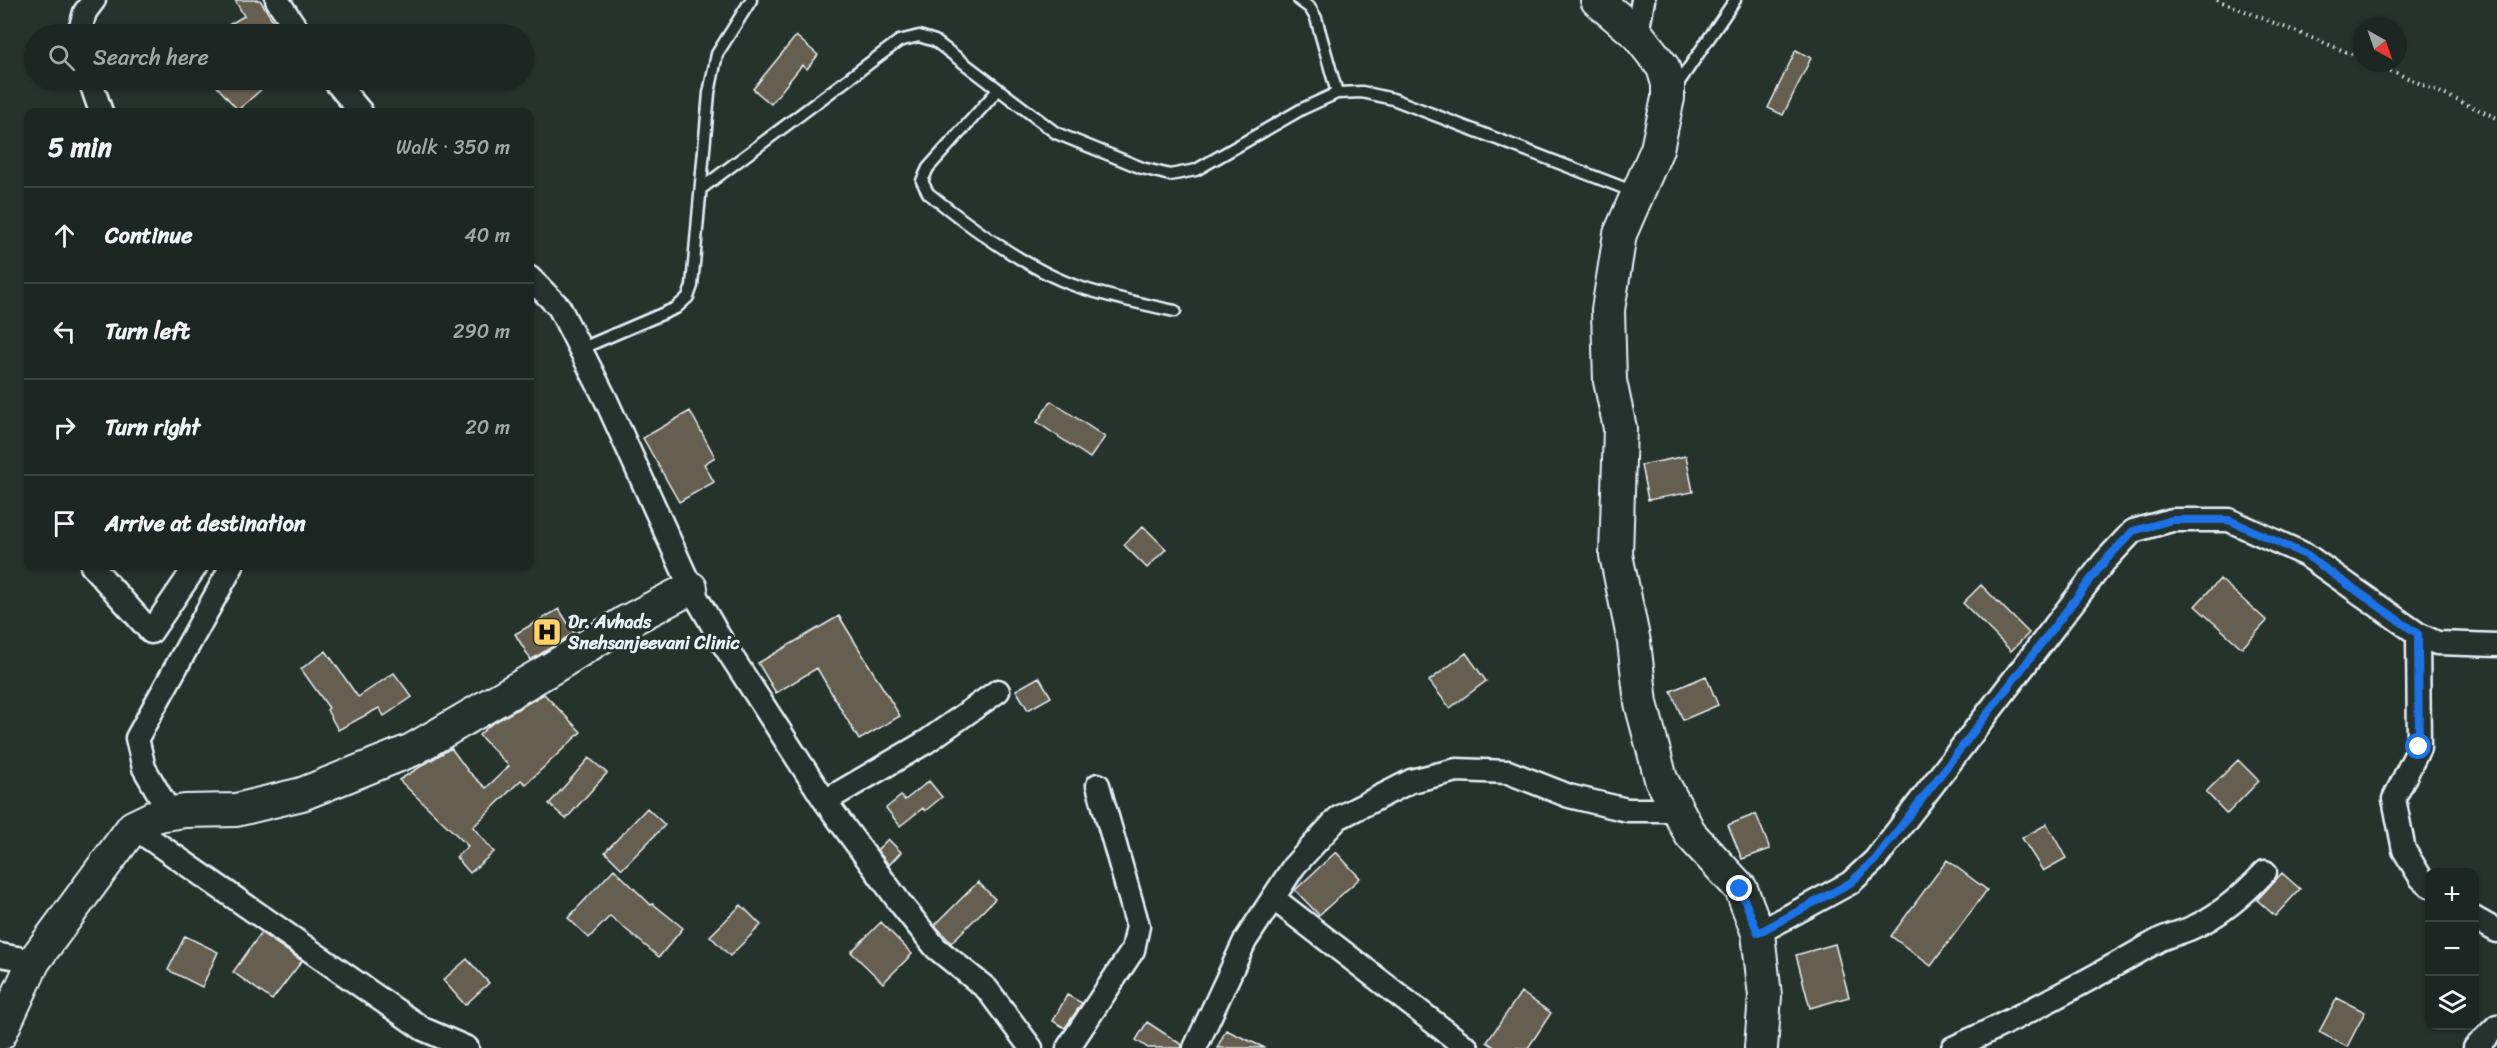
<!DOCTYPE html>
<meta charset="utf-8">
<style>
body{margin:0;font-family:Sriracha,sans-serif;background:#252e2a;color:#f1f3f6}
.controls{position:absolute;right:18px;bottom:18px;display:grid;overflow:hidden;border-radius:12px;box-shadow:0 2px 4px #0004}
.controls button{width:54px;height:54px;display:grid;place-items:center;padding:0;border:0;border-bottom:2px solid #3a4340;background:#1c2622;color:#f1f3f6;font:30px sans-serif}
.compass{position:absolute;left:2353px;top:18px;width:54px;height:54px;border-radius:50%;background:#1c2622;box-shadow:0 2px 4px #0004;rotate:140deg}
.stop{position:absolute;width:18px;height:18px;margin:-14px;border:4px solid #1a73e8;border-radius:50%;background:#fff}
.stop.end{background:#1a73e8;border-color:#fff;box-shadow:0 2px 6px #0008}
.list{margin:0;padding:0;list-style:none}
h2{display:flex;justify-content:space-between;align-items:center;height:78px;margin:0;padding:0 24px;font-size:26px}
h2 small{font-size:20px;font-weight:400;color:#a0a5a5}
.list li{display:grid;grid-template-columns:39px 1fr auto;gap:18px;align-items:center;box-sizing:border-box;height:96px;padding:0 24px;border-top:2px solid #3a4340}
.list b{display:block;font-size:22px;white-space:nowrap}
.list em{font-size:20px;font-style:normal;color:#a0a5a5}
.icon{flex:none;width:33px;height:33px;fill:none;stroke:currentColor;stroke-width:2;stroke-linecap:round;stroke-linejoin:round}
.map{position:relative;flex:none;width:2497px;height:1048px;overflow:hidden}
.search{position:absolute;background:#1c2622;box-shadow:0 2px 4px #0004;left:24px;top:24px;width:510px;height:66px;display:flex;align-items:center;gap:15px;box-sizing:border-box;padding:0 21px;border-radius:33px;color:#a0a5a5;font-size:22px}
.panel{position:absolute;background:#1c2622;box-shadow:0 2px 4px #0004;left:24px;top:108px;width:510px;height:462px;border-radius:12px}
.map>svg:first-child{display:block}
</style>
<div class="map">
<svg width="2497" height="1048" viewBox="0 0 2497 1048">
<rect width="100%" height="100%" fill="#26332d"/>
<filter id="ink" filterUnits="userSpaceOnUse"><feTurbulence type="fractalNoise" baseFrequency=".0167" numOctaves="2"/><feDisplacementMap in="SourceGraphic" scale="12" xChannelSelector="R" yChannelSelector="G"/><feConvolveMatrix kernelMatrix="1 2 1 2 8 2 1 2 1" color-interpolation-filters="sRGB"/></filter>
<g filter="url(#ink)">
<path fill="#665f4f" stroke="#e8f1f8" stroke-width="1.5" d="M 235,0 L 260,0 L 275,24 L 258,34 L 213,34 L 244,16 Z
M 796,36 L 818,55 L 807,69 L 802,65 L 771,104 L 753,89 Z
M 1796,50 L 1811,58 L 1783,115 L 1768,108 Z
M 211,80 L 272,80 L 238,110 Z
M 1051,401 L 1105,437 L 1090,458 L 1037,422 Z
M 690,411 L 715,457 L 704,464 L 714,482 L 679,502 L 643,438 Z
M 1686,456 L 1693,492 L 1648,500 L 1641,465 Z
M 1143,526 L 1166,549 L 1147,568 L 1124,545 Z
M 2220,579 L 2267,621 L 2242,648 L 2195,606 Z
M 1981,585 L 2029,633 L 2011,651 L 1963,603 Z
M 559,609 L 574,633 L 531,660 L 515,634 Z
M 839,616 L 900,716 L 859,740 L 817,668 L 776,693 L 758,663 Z
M 326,651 L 358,697 L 394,673 L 412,697 L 384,716 L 379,708 L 338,730 L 327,710 L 329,708 L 301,669 Z
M 1466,653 L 1486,681 L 1450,708 L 1429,681 Z
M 1706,676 L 1718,705 L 1683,720 L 1671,691 Z
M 1039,677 L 1051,697 L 1028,710 L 1016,690 Z
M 544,694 L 581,732 L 526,784 L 521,780 L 473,827 L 494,852 L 470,873 L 456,857 L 468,846 L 399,780 L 451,748 L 468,771 L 486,788 L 509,766 L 479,735 L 490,725 Z
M 589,758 L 607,773 L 566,819 L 549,804 Z
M 2238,760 L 2259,781 L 2227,814 L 2206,792 Z
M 929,781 L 942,797 L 925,811 L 923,808 L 900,826 L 886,808 L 901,796 L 905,800 Z
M 647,808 L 665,825 L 622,869 L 605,852 Z
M 1756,814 L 1770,849 L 1742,859 L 1728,825 Z
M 2047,824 L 2066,858 L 2043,871 L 2022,838 Z
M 888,839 L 901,852 L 889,865 L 877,850 Z
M 1336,852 L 1360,878 L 1319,915 L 1295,890 Z
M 1947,860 L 1987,890 L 1931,966 L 1891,936 Z
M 614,869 L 651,905 L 653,904 L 683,928 L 659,957 L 610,916 L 589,938 L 568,918 Z
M 2282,873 L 2300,889 L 2275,916 L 2257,900 Z
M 978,882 L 995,899 L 951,943 L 935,925 Z
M 741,905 L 761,925 L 730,956 L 710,936 Z
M 881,922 L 912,954 L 883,983 L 851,952 Z
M 261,933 L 302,961 L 272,1000 L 233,972 Z
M 185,936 L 218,952 L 202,987 L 168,970 Z
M 1835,944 L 1849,997 L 1810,1008 L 1796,955 Z
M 467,959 L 489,983 L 465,1005 L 443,980 Z
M 1521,992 L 1551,1013 L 1528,1048 L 1496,1048 L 1487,1042 Z
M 1067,995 L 1082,1003 L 1065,1028 L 1053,1021 Z
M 2337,998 L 2365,1012 L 2347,1047 L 2319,1032 Z
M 1147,1022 L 1182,1045 L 1182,1048 L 1148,1048 L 1136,1040 Z
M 1226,1030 L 1265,1048 L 1217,1048 Z"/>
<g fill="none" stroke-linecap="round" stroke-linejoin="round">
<g stroke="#e8f1f8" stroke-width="15">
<path id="lane" d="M 1299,0 L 1310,8 L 1316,18 L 1337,93
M 1675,88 L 1735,0
M 998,90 L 928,168 L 922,181 L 928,193 C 969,226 1027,269 1076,286 C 1108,297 1142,304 1175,311
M 702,188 L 899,41 L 919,36 L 935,41 L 1056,133 L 1142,168 L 1170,175 L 1196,170 L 1302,109 L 1337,93 L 1362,92 L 1393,99 L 1637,193
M 580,349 L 676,308 L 688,297 L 692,286 L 709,93 L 717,54 L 751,0"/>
</g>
<g stroke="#e8f1f8" stroke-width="27">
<path id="street" d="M 277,0 L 300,34
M 79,34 L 85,12 L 94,0
M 1637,34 L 1643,0
M 90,80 L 101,112
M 334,80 L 361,112
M 530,278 L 559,307 L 606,400 L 691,588 L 724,645 L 825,801 L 900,903 L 936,948 L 987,989 L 1031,1048
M 92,566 L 151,632 L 196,566
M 2418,634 L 2419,748 L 2394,799 L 2404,850 L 2421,878 L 2430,886
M 825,801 L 926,742 L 998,691
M 170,813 L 144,768 L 137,738 L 232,566
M 133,827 L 423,1029 L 467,1048
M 1273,898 L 1467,1048
M 2474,918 L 2497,931
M 1758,933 L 1850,883 L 1875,860 L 2104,562 L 2133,531 L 2172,520 L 2229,520 L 2306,555 L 2418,634 L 2437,643 L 2497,645
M 0,955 L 34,961
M 1068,1048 L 1133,950 L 1138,926 L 1098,785
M 1195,1048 L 1245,941 L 1294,866 L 1338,818 L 1411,781 L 1457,770 L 1508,772 L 1569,796 L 1627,810 L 1677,810
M 1953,1048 C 2023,1016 2093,978 2159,940 C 2169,935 2180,933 2189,929 C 2219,917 2244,894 2265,872
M 2475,1048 L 2497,1026"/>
</g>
<g stroke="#e8f1f8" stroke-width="36">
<path id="secondary" d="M 1597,0 L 1637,34 L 1663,67 L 1668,84 L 1668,98 L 1657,149 L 1620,234 L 1608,310 L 1610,381 L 1620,428 L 1616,555 L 1634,642 L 1641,703 L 1661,779 L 1691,835 L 1741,889 L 1758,933 L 1765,996 L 1761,1048
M 0,1034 L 34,961 L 133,827 L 158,815 L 185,811 L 236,810 L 302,794 L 412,750 L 552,668 L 624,623 L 691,588"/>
</g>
<path stroke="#e8f1f8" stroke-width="4" stroke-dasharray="1.5 4.5" stroke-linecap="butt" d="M 2217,0 L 2362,58
M 2374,63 L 2497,118"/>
<use href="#lane" stroke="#26332d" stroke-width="10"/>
<use href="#street" stroke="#26332d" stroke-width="22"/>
<use href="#secondary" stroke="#26332d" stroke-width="32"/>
</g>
</g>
<g fill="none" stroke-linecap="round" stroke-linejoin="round" filter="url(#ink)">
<path stroke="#1a73e8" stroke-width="8" d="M 1740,889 L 1758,933 L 1850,883 L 1875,860 L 2104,562 L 2133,531 L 2172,520 L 2229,520 L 2306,555 L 2418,634 L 2419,747"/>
</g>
<defs>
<g id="hospital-square" transform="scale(1.5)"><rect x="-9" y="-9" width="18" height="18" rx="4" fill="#ffd166" stroke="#26332d"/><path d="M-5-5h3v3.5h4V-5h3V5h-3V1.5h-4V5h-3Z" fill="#111"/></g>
</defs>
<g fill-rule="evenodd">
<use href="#hospital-square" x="547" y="632"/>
</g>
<g text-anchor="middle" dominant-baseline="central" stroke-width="6" stroke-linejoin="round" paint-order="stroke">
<g font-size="18" font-weight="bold" fill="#e8f1f8" stroke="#26332d" text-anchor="start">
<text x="568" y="622">Dr. Avhads<tspan x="568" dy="21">Snehsanjeevani Clinic</tspan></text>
</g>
</g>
</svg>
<div class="controls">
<button>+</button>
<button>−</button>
<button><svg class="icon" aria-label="layers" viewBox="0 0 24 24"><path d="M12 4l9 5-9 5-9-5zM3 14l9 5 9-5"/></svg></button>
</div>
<svg class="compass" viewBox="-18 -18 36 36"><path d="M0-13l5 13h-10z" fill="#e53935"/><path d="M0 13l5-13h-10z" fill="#a0a5a5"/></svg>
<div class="stop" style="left:2419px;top:747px"></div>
<div class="stop end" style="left:1740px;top:889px"></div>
<div class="search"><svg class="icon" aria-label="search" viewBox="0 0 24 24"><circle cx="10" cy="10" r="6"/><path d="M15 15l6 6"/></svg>Search here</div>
<section class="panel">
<h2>5 min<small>Walk · 350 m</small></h2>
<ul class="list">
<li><svg class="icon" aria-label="ahead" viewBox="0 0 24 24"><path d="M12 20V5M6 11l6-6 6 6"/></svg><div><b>Continue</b></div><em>40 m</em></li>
<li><svg class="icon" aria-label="left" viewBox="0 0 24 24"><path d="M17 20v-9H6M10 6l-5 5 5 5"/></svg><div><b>Turn left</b></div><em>290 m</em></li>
<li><svg class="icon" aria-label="right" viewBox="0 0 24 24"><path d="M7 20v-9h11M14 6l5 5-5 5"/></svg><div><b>Turn right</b></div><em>20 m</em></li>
<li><svg class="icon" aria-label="arrive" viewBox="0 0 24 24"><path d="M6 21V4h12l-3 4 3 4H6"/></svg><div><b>Arrive at destination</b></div></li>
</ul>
</section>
</div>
